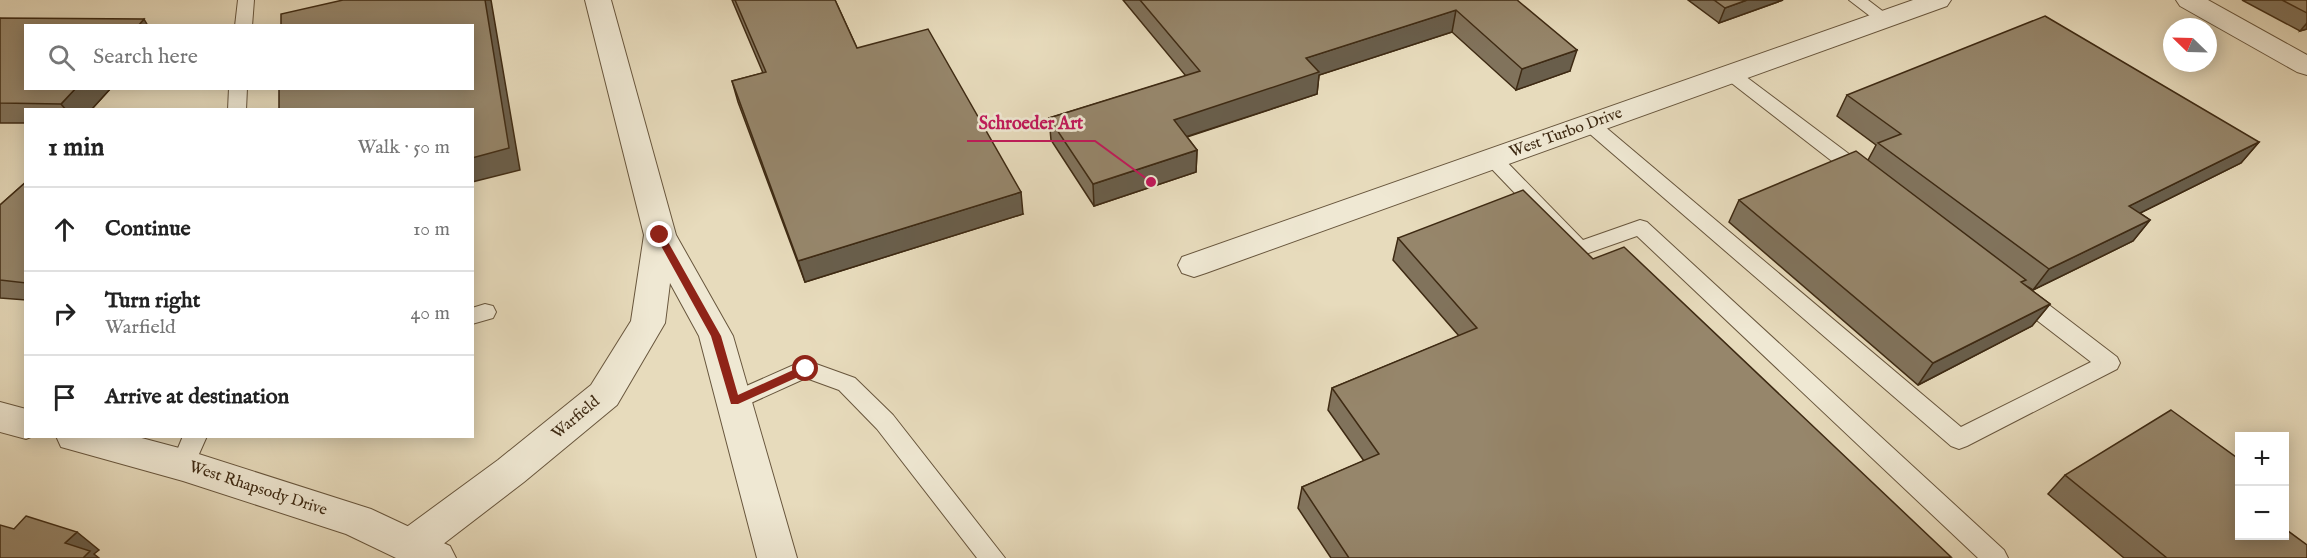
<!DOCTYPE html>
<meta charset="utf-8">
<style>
body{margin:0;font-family:"IM FELL English",serif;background:#f2f2f2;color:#222}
.controls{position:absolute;right:18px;bottom:18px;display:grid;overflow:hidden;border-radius:0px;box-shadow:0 3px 15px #0003}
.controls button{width:54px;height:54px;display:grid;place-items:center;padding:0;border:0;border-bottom:2px solid #e0e0e0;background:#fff;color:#222;font:30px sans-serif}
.compass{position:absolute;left:2163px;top:18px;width:54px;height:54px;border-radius:50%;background:#fff;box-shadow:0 3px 15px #0003;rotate:293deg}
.stop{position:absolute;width:18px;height:18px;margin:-14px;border:4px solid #8f2418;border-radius:50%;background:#fff}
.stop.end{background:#8f2418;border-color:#fff;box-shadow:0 2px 6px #0008}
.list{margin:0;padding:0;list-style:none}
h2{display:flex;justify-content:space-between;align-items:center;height:78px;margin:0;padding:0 24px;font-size:26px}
h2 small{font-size:20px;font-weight:400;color:#767676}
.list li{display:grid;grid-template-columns:39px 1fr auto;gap:18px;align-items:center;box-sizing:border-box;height:84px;padding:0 24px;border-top:2px solid #e0e0e0}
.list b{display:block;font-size:22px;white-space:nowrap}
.list p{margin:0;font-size:20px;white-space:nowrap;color:#767676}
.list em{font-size:20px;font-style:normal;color:#767676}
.icon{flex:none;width:33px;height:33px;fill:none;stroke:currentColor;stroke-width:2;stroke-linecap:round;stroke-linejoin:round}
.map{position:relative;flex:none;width:2307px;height:558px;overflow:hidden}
.search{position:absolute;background:#fff;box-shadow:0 3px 15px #0003;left:24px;top:24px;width:450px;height:66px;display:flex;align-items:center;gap:15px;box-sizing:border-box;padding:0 21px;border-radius:0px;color:#767676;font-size:22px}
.panel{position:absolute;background:#fff;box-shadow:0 3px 15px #0003;left:24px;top:108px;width:450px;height:330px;border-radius:0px}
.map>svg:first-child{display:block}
</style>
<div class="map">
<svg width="2307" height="558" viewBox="0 0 2307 558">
<rect width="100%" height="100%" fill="#e7dbbc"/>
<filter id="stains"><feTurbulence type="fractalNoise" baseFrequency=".00333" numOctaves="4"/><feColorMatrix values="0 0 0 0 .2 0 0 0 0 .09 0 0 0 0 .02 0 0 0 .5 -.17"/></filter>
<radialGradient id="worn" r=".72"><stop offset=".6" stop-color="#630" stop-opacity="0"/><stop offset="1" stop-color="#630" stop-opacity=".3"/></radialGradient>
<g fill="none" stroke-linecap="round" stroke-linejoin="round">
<g stroke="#68563d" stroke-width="2">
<path id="service" d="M 238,0 L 254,0 L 252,26 L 235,26 Z
M 1849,0 L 1868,0 L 1893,19 L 1891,23 L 1879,23 Z
M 1731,68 L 1737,70 L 1869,169 L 1872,174 L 1869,179 L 1855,179 L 1725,78 L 1722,74 Z
M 229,88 L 247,88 L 246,110 L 228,110 Z
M 1590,118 L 1597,120 L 1961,427 L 2091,362 L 2012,301 L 2009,295 L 2012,289 L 2020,287 L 2028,289 L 2117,357 L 2120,363 L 2117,369 L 1967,446 L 1959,449 L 1951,446 L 1583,128 L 1581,124 Z
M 1493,153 L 1500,155 L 1583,240 L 1640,220 L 1647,222 L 2004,550 L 2008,558 L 1978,558 L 1637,236 L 1580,256 L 1573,254 L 1486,163 L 1483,159 L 1486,155 Z
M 485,304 L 493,306 L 496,312 L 493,318 L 472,324 L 472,308 Z
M 805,360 L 855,378 L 893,415 L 1005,558 L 977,558 L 877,429 L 839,390 L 806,378 L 742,407 L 734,410 L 726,407 L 723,401 L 726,395 Z
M 183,436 L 207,436 L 191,472 L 183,475 L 175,472 L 171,465 Z"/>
</g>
<g stroke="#68563d" stroke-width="2">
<path id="minor" d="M 585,0 L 611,0 L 676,235 L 733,336 L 797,558 L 757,558 L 699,336 L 670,283 L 665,323 L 617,405 L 524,482 L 425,558 L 397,558 L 391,546 L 397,534 L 498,460 L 591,385 L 631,321 L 644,235 Z
M 1913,0 L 1951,0 L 1947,6 L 1206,273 L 1194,277 L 1182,273 L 1178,265 L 1182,257 Z
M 2176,0 L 2208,0 L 2307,55 L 2307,75 L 2297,72 L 2180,6 Z"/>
</g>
<g stroke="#68563d" stroke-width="2">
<path id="tertiary" d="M 0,402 L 26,409 L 26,436 L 33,436 L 26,439 L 0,432 Z
M 56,436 L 134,436 L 183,449 L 371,509 L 450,546 L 456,558 L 396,558 L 346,534 L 183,481 L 61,447 Z"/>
</g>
<use href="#service" fill="#efe8d3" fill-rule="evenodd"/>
<use href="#minor" fill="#efe8d3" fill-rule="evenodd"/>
<use href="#tertiary" fill="#efe8d3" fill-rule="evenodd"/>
</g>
<path fill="#81735c" stroke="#3e2a13" stroke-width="1.5" d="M 732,0 L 835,0 L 857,48 L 1023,214 L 805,282 L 738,102 L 732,81 L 763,73 Z
M 1123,0 L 1517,0 L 1570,71 L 1516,90 L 1452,32 L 1319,75 L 1317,94 L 1187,137 L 1197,150 L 1196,172 L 1094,206 L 1051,140 L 1049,118 L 1186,76 Z
M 1688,0 L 1783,0 L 1719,23 Z
M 2242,0 L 2307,0 L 2307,29 L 2300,31 Z
M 0,18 L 26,88 L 111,88 L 91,110 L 26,110 L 26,123 L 0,123 Z
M 1847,95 L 2259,142 L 2241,163 L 2140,213 L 2150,220 L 2133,241 L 2033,290 L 2023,284 L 2050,304 L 2032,326 L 1918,385 L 1729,222 L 1739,200 L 1868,160 L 1876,145 L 1837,116 Z
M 26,182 L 26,300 L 0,298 L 0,205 Z
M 1398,238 L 1593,259 L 1951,558 L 1331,558 L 1298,508 L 1302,487 L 1364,461 L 1328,410 L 1332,388 L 1459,336 L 1393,260 Z
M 2065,475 L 2240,536 L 2307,558 L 2124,558 L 2048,494 Z"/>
<path fill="#695e4b" stroke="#3e2a13" stroke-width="1.5" d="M 485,0 L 491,0 L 520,170 L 472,182 L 472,158 Z
M 1747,0 L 1783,0 L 1719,23 L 1725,8 Z
M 1456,10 L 1452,32 L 1319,75 L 1317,94 L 1173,141 L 1174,120 L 1306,58 Z
M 144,19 L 148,26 L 138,26 Z
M 2307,23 L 2307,29 L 2300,31 Z
M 1577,50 L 1570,71 L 1516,90 L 1522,69 Z
M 76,88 L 111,88 L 91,110 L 66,110 L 61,104 Z
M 2259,142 L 2241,163 L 2112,227 L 2129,206 Z
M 1197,150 L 1196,172 L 1094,206 L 1093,184 Z
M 1021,192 L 1023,214 L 805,282 L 798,261 Z
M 2150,220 L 2133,241 L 2033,290 L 2049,269 Z
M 2050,304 L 2032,326 L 1918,385 L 1933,363 Z
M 77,532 L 99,550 L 94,554 L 99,558 L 83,558 L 65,543 Z"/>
<path fill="#96866b" stroke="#3e2a13" stroke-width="1.5" d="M 343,0 L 485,0 L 509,148 L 472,158 L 472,110 L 279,110 L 279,88 L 472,88 L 472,26 L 281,26 L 281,14 Z
M 735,0 L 835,0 L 857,48 L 928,29 L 1021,192 L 798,261 L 732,81 L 766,72 Z
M 1140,0 L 1517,0 L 1577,50 L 1522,69 L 1456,10 L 1306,58 L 1319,72 L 1174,120 L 1197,150 L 1093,184 L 1049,118 L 1200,71 Z
M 1714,0 L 1747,0 L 1725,8 Z
M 2282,0 L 2307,0 L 2307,13 Z
M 2045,16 L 2259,142 L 2129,206 L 2150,220 L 2049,269 L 1878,143 L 1901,134 L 1847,95 Z
M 0,18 L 144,19 L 138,26 L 26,26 L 26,88 L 76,88 L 61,104 L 0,103 Z
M 1856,151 L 2026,280 L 2021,282 L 2050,304 L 1933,363 L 1739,200 Z
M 26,182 L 26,283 L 0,280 L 0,205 Z
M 1523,190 L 1593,259 L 1624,247 L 1951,557 L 1349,558 L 1302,487 L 1379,454 L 1332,388 L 1477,328 L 1398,238 Z
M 2171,410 L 2240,460 L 2240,536 L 2284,536 L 2284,528 L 2307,545 L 2307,558 L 2167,558 L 2065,475 Z
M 26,516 L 77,532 L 65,543 L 90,551 L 83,558 L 0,558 L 0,525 L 14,529 Z"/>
<path fill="#8f2418" d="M 657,233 L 663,233 L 721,336 L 738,395 L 802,366 L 809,366 L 809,372 L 738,404 L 731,404 L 711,336 L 655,235 Z"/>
<g text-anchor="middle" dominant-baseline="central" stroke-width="5" stroke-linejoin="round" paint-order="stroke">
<g font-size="16" fill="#3e2a13" stroke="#efe8d3">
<text transform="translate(1566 133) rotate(-20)">West Turbo Drive</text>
<text transform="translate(576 418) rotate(-40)">Warfield</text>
<text transform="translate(258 489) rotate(18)">West Rhapsody Drive</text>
</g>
</g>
<path fill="none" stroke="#c2185b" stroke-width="2" d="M1151 182L1095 141H967"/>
<circle fill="#c2185b" stroke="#efe8d3" stroke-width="2" cx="1151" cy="182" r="6"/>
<g font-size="18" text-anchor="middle" font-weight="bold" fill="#c2185b" stroke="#efe8d3" stroke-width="5" stroke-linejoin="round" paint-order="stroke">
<text x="1031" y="129">Schroeder Art</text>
</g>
<rect width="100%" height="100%" filter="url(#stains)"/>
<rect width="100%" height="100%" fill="url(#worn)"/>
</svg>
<div class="controls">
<button>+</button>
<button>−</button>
</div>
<svg class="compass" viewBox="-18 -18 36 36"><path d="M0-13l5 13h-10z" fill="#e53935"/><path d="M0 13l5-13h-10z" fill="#767676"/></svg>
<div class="stop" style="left:806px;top:369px"></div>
<div class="stop end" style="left:660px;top:235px"></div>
<div class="search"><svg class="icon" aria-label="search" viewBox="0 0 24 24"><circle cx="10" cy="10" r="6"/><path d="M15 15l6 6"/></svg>Search here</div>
<section class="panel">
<h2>1 min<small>Walk · 50 m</small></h2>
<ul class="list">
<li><svg class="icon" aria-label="ahead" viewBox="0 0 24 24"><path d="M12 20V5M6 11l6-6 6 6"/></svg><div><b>Continue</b></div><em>10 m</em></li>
<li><svg class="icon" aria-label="right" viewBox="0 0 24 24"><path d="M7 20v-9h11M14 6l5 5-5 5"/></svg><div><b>Turn right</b><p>Warfield</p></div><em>40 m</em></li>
<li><svg class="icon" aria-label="arrive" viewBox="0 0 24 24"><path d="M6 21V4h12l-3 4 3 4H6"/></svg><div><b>Arrive at destination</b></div></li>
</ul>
</section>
</div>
